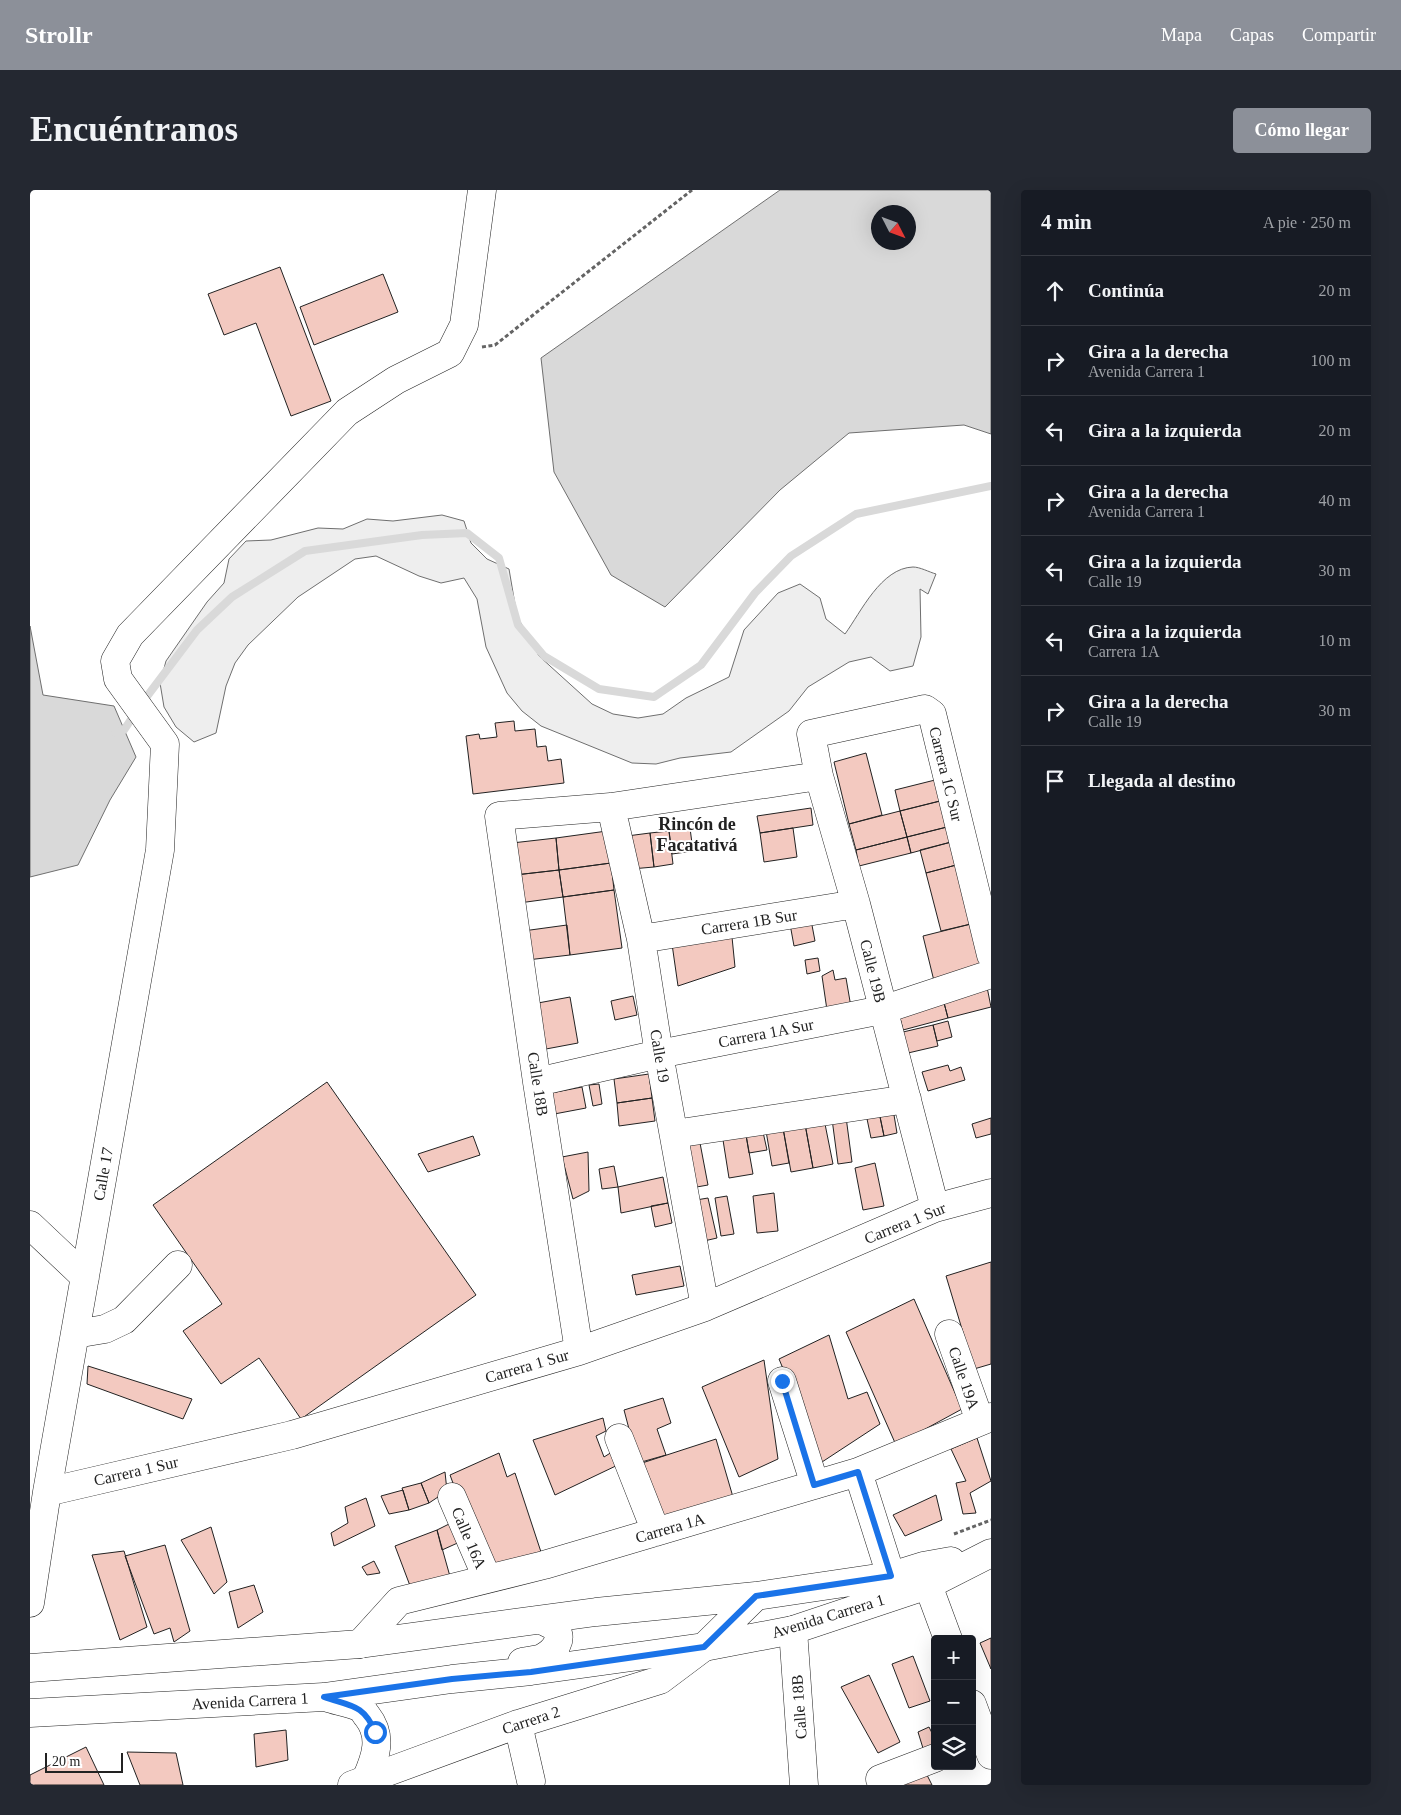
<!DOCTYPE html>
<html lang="es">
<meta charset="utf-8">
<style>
body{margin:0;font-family:Georgia,serif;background:#242831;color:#f1f3f6}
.controls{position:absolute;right:15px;bottom:15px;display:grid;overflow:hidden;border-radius:5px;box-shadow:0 5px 20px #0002}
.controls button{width:45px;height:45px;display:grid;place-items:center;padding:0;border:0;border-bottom:1px solid #363941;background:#171b24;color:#f1f3f6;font:25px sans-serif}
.compass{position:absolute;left:841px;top:15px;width:45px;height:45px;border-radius:50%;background:#171b24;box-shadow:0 5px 20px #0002;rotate:132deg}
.scale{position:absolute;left:15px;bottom:12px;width:78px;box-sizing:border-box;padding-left:5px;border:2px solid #222;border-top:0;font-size:14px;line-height:18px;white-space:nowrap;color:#222;-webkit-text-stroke:4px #fff;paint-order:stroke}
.stop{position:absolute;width:15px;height:15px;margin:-11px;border:4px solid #1a73e8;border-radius:50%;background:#fff}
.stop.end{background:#1a73e8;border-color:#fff;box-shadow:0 1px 5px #0008}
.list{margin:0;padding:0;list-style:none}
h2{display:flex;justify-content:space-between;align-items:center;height:65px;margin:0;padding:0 20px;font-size:21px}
h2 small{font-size:16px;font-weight:400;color:#9ea1a6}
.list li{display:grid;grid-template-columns:32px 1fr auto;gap:15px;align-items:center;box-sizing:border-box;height:70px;padding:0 20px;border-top:1px solid #363941}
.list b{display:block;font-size:19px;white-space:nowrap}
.list p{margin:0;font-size:16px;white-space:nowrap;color:#9ea1a6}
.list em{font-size:16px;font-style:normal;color:#9ea1a6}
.icon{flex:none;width:28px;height:28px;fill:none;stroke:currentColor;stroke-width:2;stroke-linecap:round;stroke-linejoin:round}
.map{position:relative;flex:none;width:961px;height:1595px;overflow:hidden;border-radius:5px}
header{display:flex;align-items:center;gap:30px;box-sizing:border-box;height:70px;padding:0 25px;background:#8c9099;color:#fff}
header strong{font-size:24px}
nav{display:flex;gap:28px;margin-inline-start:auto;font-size:18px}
.intro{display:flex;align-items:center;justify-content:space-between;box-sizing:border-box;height:120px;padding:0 30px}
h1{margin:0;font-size:35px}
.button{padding:12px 22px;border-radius:5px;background:#8c9099;color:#fff;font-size:18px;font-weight:700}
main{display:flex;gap:30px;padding:0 30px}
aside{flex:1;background:#171b24;border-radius:5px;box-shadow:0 5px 20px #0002}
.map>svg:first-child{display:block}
</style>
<header>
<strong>Strollr</strong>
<nav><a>Mapa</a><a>Capas</a><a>Compartir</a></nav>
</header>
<div class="intro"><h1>Encuéntranos</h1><a class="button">Cómo llegar</a></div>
<main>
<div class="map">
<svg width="961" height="1595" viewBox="0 0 961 1595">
<rect width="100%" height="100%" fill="#fff"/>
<path fill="#eee" stroke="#6f6f6f" d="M 412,325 L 434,331 L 441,353 L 457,369 L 479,379 L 487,426 L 509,466 L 562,514 L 583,524 L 608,528 L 633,524 L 656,508 L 699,487 L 714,440 L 748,403 L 770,394 L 790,408 L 796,429 L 815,444 C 831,422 851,378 883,377 C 890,377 899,382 906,384 L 898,404 L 890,399 L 891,447 L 883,476 L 860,481 L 841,467 L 819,472 L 778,497 L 759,521 L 701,562 L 650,568 L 626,574 L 602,573 L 511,536 L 492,521 L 477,503 L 456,457 L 447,409 L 434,388 L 411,393 L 389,386 L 346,366 L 325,369 L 268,407 L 218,455 L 205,473 L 196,496 L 186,543 L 164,552 L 146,537 L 134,517 L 130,493 L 136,471 L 177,412 L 194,393 L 199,369 L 216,351 L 241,350 L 288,338 L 313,339 L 337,329 L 363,331 Z"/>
<path fill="#d9d9d9" stroke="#6f6f6f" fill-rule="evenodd" d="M 750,0 L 961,0 L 961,244 L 934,235 L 819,243 L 750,300 L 635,417 L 581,385 L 524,282 L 511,168 ZM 848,22 L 878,22 L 878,52 L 848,52 Z
M 0,436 L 13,505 L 84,516 L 106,567 L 80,610 L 48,675 L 0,687 Z"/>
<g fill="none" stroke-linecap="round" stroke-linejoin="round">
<path stroke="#d9d9d9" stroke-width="8" d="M 112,513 L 167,440 L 202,407 L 275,361 L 392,345 L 437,343 L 469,368 L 488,435 L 514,466 L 569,499 L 624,507 L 671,475 L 725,403 L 761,366 L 826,324 L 961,296
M 85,543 L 94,540 L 106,522"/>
</g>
<path fill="#f3c9c0" stroke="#222" d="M 250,77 L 301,211 L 261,226 L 226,133 L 194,145 L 178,104 Z
M 353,84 L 368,122 L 284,155 L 270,117 Z
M 484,531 L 485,541 L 505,539 L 507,557 L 516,556 L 518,571 L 531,569 L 534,593 L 443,604 L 436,546 L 449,544 L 450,549 L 467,547 L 465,533 Z
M 836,563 L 852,625 L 819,634 L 804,572 Z
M 909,589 L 914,610 L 870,621 L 865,600 Z
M 914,610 L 921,636 L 877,647 L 870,621 Z
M 781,618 L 783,635 L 730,643 L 727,626 Z
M 870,621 L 877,647 L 826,660 L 819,634 Z
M 921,636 L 925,651 L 881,663 L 877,647 Z
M 660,638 L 663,661 L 642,664 L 639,641 Z
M 763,638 L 767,667 L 734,672 L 730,643 Z
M 577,641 L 581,673 L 529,680 L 526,648 Z
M 639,641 L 643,674 L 624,677 L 620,643 Z
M 620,643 L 624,677 L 601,679 L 597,646 Z
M 877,647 L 881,663 L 829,676 L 826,660 Z
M 526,648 L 529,680 L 485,685 L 482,653 Z
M 925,651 L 930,674 L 896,683 L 890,660 Z
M 581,673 L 584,700 L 533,707 L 529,680 Z
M 930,674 L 945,733 L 911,741 L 896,683 Z
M 529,680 L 533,707 L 489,713 L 485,685 Z
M 584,700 L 592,758 L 540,765 L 533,707 Z
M 781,730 L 785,751 L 764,756 L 760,734 Z
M 945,733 L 956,778 L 904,791 L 893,746 Z
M 537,735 L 540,765 L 497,770 L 493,741 Z
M 701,737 L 705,777 L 648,796 L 642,754 Z
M 788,768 L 790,781 L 777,784 L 775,770 Z
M 803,780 L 805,790 L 816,788 L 822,823 L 798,827 L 792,786 Z
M 957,797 L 961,817 L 918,828 L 913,809 Z
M 603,806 L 607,825 L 585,830 L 581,811 Z
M 540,807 L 548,853 L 516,859 L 508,813 Z
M 913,809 L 918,828 L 873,840 L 868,820 Z
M 918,831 L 922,847 L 907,851 L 903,835 Z
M 903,835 L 908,856 L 878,863 L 873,842 Z
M 918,875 L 920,881 L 931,877 L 935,890 L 898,901 L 892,882 Z
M 619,884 L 622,908 L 587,913 L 584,889 Z
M 297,892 L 446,1105 L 271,1229 L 229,1168 L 191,1194 L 153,1141 L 192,1114 L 123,1015 Z
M 569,894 L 572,914 L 563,916 L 559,895 Z
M 552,897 L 556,918 L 519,925 L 516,904 Z
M 622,908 L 625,931 L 589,936 L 587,913 Z
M 863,919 L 867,943 L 854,946 L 849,922 Z
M 849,922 L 854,946 L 841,948 L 836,924 Z
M 816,927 L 822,972 L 808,974 L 802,929 Z
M 961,928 L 961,944 L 946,948 L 942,934 Z
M 794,929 L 803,974 L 783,978 L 775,934 Z
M 775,934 L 783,978 L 761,982 L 753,938 Z
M 753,938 L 759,973 L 742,976 L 736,941 Z
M 733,942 L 737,960 L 719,963 L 716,945 Z
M 716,945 L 723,984 L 699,988 L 693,950 Z
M 443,946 L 450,965 L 398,982 L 388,964 Z
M 670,953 L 678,995 L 661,998 L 653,957 Z
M 558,962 L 559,1001 L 543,1009 L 532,967 Z
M 845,973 L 854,1016 L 833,1020 L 825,978 Z
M 584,976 L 588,997 L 572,999 L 569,979 Z
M 633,987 L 638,1013 L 591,1023 L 588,997 Z
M 744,1003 L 748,1041 L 727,1043 L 723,1006 Z
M 697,1006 L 704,1044 L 691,1046 L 685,1008 Z
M 678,1008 L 687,1048 L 674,1051 L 666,1010 Z
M 638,1013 L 642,1033 L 625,1037 L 621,1016 Z
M 961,1072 L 961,1174 L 944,1179 L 916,1086 Z
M 650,1076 L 654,1096 L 606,1105 L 602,1085 Z
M 884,1109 L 932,1219 L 866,1255 L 816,1142 Z
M 799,1145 L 818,1209 L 837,1202 L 850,1234 L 792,1272 L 749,1169 Z
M 734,1170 L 748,1269 L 709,1287 L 672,1197 Z
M 58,1176 L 162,1209 L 153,1229 L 57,1194 Z
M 633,1208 L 641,1233 L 627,1239 L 636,1265 L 608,1273 L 594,1220 Z
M 573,1228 L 576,1241 L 566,1246 L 574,1267 L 590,1257 L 592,1273 L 525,1305 L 503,1250 Z
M 947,1248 L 961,1291 L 940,1303 L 946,1323 L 933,1324 L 926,1293 L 936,1291 L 921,1259 Z
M 686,1249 L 703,1307 L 627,1330 L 609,1274 Z
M 469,1263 L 477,1287 L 485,1283 L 511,1362 L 454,1377 L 420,1285 Z
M 415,1282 L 417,1301 L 399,1313 L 391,1293 Z
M 391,1293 L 399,1313 L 379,1320 L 372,1298 Z
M 373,1300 L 379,1320 L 359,1324 L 351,1306 Z
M 906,1305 L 912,1330 L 875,1346 L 863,1325 Z
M 336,1308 L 345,1336 L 304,1356 L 301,1343 L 318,1333 L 315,1317 Z
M 425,1331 L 432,1351 L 412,1360 L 407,1340 Z
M 181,1337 L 197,1392 L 184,1404 L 151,1350 Z
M 407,1340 L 421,1390 L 382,1401 L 365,1356 Z
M 135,1355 L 160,1441 L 144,1452 L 140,1438 L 124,1444 L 95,1366 Z
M 94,1361 L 117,1437 L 90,1450 L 62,1365 Z
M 344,1371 L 350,1383 L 337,1385 L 332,1377 Z
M 224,1395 L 233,1422 L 208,1438 L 199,1402 Z
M 961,1448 L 961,1479 L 950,1453 Z
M 883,1466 L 900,1511 L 879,1518 L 862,1474 Z
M 839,1485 L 870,1552 L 848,1563 L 811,1497 Z
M 899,1537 L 905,1549 L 905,1561 L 896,1568 L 888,1542 Z
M 256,1540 L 258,1570 L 226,1577 L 224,1544 Z
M 56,1557 L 74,1595 L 0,1595 L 0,1585 Z
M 97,1562 L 146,1563 L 153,1595 L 110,1595 Z
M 896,1583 L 902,1595 L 863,1595 Z"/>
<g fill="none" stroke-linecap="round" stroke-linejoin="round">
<g stroke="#222" stroke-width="29">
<path id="minor" d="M 581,617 L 611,749 L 629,864 L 675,1117
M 611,749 L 826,714
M 507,892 L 629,864 L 852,820 L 961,784
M 644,944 L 877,909
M 905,1018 L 826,714 L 789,586 L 781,544 L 895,519 L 902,524 L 961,765
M 0,1035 L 55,1087
M 45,1144 L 75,1139 L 94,1130 L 148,1075
M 919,1144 L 950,1231
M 549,1161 L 507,892 L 469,626 L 581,617 L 789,586
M 752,1191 L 785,1295
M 589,1248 L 626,1342
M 828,1282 L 861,1386
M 17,1302 L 262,1245 L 549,1161 L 675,1117 L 905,1018 L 961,1003
M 422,1307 L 457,1388
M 898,1395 L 918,1449
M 0,1413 L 17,1302 L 130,660 L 135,554 L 88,489 L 85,471 L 100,445 L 317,222 L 366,190 L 420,163 L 434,135 L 452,0
M 763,1440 L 774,1595
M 330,1454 L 369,1411 L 514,1375 L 828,1282 L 961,1227
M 942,1514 L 961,1565
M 488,1534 L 501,1591
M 850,1589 L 905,1568
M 322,1595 L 488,1534 L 630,1490 L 674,1457"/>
</g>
<g stroke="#222" stroke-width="29">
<path id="major" d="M 674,1457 L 726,1406
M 492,1472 C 498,1471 506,1470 512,1468 C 524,1462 536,1448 523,1436 C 520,1434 515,1432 512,1430
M 0,1478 L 330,1454 L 566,1422 L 726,1406 L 861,1386 L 893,1376 L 921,1371
M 298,1508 C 306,1511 325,1514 332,1519 C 334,1521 335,1524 337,1526 C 353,1546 346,1567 336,1589
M 0,1523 L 294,1507 L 422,1489 L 501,1481 L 674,1457 L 763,1440 L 898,1395 L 961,1363"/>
</g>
<path stroke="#646464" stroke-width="3" stroke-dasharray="4 2.5" stroke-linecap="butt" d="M 452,157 L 465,155 L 662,0
M 924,1344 L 961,1330"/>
<use href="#minor" stroke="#fff" stroke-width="28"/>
<use href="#major" stroke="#fff" stroke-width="28"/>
</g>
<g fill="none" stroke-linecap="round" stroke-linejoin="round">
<path stroke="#1a73e8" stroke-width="6" d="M 345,1542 C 334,1514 320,1516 294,1507 L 422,1489 L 501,1482 L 674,1457 L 726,1406 L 861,1386 L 828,1282 L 784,1295 L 752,1191"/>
</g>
<g text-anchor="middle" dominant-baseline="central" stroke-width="4" stroke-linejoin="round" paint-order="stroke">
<g font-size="16" fill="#222" stroke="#fff">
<text transform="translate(916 584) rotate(76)">Carrera 1C Sur</text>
<text transform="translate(719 732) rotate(-9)">Carrera 1B Sur</text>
<text transform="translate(843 781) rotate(76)">Calle 19B</text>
<text transform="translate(736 843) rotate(-11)">Carrera 1A Sur</text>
<text transform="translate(630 866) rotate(80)">Calle 19</text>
<text transform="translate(508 894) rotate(81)">Calle 18B</text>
<text transform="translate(73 984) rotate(-80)">Calle 17</text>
<text transform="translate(875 1033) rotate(-22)">Carrera 1 Sur</text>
<text transform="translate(497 1176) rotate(-16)">Carrera 1 Sur</text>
<text transform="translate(934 1188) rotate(71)">Calle 19A</text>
<text transform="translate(106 1281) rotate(-13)">Carrera 1 Sur</text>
<text transform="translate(640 1338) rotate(-16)">Carrera 1A</text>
<text transform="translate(439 1348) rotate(67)">Calle 16A</text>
<text transform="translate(798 1426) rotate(-17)">Avenida Carrera 1</text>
<text transform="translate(220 1511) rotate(-3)">Avenida Carrera 1</text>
<text transform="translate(769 1517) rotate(-94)">Calle 18B</text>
<text transform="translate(501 1530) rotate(-18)">Carrera 2</text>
</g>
<g font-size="18" font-weight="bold" fill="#222" stroke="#fff">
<text x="667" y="634">Rincón de<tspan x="667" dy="21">Facatativá</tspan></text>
</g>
</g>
</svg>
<div class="controls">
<button>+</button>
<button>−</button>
<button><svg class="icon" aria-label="layers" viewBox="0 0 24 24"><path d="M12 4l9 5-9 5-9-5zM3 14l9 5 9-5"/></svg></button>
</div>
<svg class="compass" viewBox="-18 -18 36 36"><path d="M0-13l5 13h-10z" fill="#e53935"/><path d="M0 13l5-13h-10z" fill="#9ea1a6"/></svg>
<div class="scale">20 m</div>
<div class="stop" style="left:345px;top:1542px"></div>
<div class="stop end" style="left:752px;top:1191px"></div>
</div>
<aside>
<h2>4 min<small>A pie · 250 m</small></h2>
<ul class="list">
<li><svg class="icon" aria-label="ahead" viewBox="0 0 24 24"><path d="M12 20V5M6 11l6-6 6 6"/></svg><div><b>Continúa</b></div><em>20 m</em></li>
<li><svg class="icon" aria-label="right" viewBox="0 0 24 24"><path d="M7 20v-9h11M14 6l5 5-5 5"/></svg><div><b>Gira a la derecha</b><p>Avenida Carrera 1</p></div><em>100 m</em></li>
<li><svg class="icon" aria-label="left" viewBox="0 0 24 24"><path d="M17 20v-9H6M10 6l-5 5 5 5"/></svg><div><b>Gira a la izquierda</b></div><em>20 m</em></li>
<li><svg class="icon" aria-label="right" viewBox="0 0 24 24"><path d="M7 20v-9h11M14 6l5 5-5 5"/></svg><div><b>Gira a la derecha</b><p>Avenida Carrera 1</p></div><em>40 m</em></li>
<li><svg class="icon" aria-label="left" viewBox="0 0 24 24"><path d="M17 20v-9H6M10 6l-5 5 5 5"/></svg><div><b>Gira a la izquierda</b><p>Calle 19</p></div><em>30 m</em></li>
<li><svg class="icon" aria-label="left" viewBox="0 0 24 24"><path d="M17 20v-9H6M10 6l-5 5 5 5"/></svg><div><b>Gira a la izquierda</b><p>Carrera 1A</p></div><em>10 m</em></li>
<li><svg class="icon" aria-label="right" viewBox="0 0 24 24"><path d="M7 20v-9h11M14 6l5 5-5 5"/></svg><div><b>Gira a la derecha</b><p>Calle 19</p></div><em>30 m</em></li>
<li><svg class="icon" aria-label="arrive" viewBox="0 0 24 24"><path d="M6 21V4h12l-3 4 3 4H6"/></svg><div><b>Llegada al destino</b></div></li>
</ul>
</aside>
</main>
